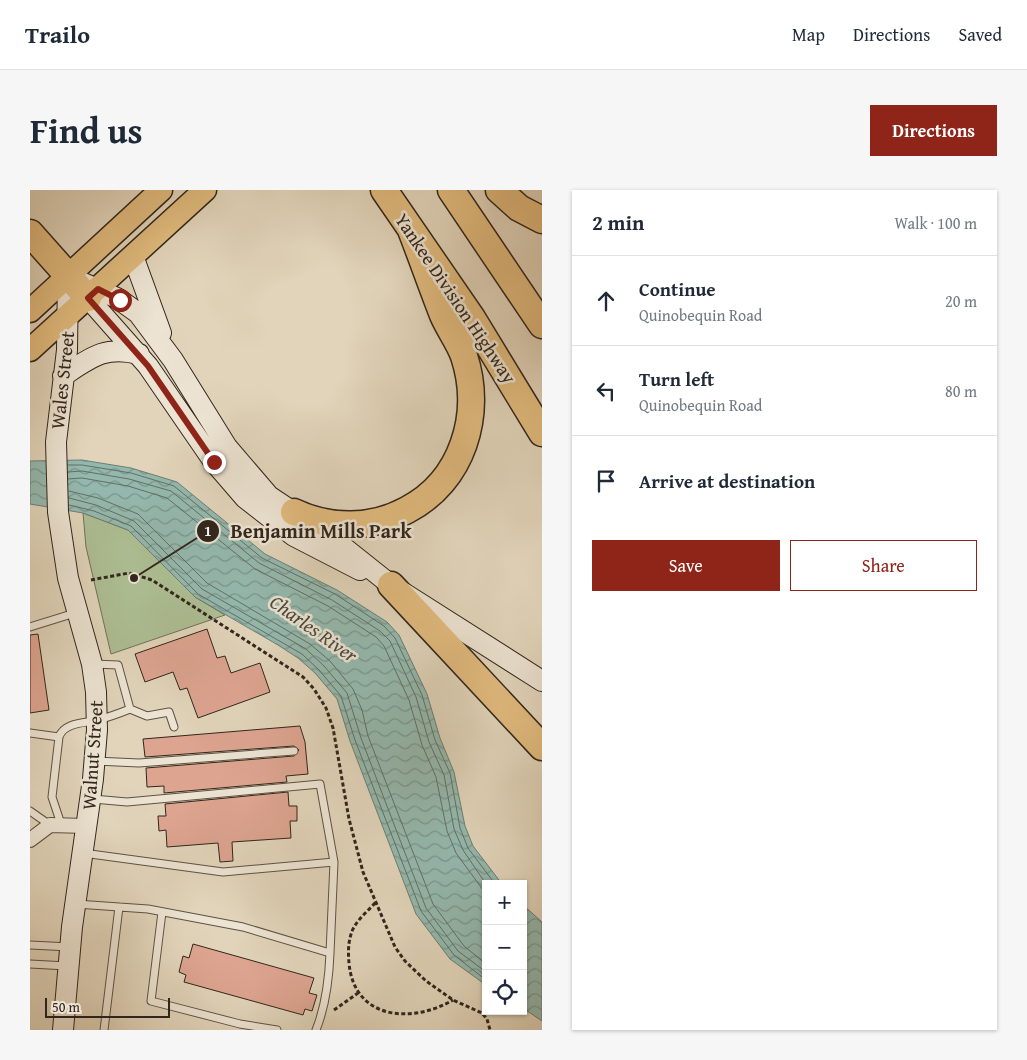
<!DOCTYPE html>
<meta charset="utf-8">
<style>
body{margin:0;font-family:"Gentium Book Plus",serif;background:#f6f6f7;color:#1f2937}
.controls{position:absolute;right:15px;bottom:15px;display:grid;overflow:hidden;border-radius:0px;box-shadow:0 1px 4px #0004}
.controls button{width:45px;height:45px;display:grid;place-items:center;padding:0;border:0;border-bottom:1px solid #e0e1e3;background:#fff;color:#1f2937;font:25px sans-serif}
.scale{position:absolute;left:15px;bottom:12px;width:125px;box-sizing:border-box;padding-left:5px;border:2px solid #31261c;border-top:0;font-size:14px;line-height:18px;white-space:nowrap;color:#31261c;-webkit-text-stroke:4px #ece3d2;paint-order:stroke}
.stop{position:absolute;width:15px;height:15px;margin:-11px;border:4px solid #8f2418;border-radius:50%;background:#fff}
.stop.end{background:#8f2418;border-color:#fff;box-shadow:0 1px 5px #0008}
.list{margin:0;padding:0;list-style:none}
h2{display:flex;justify-content:space-between;align-items:center;height:65px;margin:0;padding:0 20px;font-size:21px}
h2 small{font-size:16px;font-weight:400;color:#747a83}
.list li{display:grid;grid-template-columns:32px 1fr auto;gap:15px;align-items:center;box-sizing:border-box;height:90px;padding:0 20px;border-top:1px solid #e0e1e3}
.list b{display:block;font-size:19px;white-space:nowrap}
.list p{margin:0;font-size:16px;white-space:nowrap;color:#747a83}
.list em{font-size:16px;font-style:normal;color:#747a83}
.actions{display:flex;gap:10px;padding:15px 20px}
.actions a{flex:1;padding:11px 0;border:1px solid #8f2418;border-radius:0px;text-align:center;font-size:18px;color:#8f2418}
.actions .main{background:#8f2418;color:#fff}
.icon{flex:none;width:28px;height:28px;fill:none;stroke:currentColor;stroke-width:2;stroke-linecap:round;stroke-linejoin:round}
.map{position:relative;flex:none;width:512px;height:840px;overflow:hidden;border-radius:0px}
header{display:flex;align-items:center;gap:30px;box-sizing:border-box;height:70px;padding:0 25px;background:#fff;border-bottom:1px solid #e0e1e3}
header strong{font-size:24px}
nav{display:flex;gap:28px;margin-inline-start:auto;font-size:18px}
.intro{display:flex;align-items:center;justify-content:space-between;box-sizing:border-box;height:120px;padding:0 30px}
h1{margin:0;font-size:35px}
.button{padding:12px 22px;border-radius:0px;background:#8f2418;color:#fff;font-size:18px;font-weight:700}
main{display:flex;gap:30px;padding:0 30px}
aside{flex:1;background:#fff;border-radius:0px;box-shadow:0 1px 4px #0004}
.map>svg:first-child{display:block}
</style>
<header>
<strong>Trailo</strong>
<nav><a>Map</a><a>Directions</a><a>Saved</a></nav>
</header>
<div class="intro"><h1>Find us</h1><a class="button">Directions</a></div>
<main>
<div class="map">
<svg width="512" height="840" viewBox="0 0 512 840">
<defs>
<pattern id="water-waves" width="16" height="10" patternUnits="userSpaceOnUse" patternTransform="scale(1.25)"><rect width="16" height="10" fill="#94b8ad"/><path d="M0 5q4-4 8 0t8 0" fill="none" stroke="#79958c"/></pattern>
</defs>
<rect width="100%" height="100%" fill="#e1d4ba"/>
<filter id="stains"><feTurbulence type="fractalNoise" baseFrequency=".004" numOctaves="4"/><feColorMatrix values="0 0 0 0 .2 0 0 0 0 .09 0 0 0 0 .02 0 0 0 .5 -.17"/></filter>
<radialGradient id="worn" r=".72"><stop offset=".6" stop-color="#630" stop-opacity="0"/><stop offset="1" stop-color="#630" stop-opacity=".3"/></radialGradient>
<path fill="#adbe94" stroke="#6f7258" d="M 53,323 L 98,340 L 165,407 L 195,425 L 81,464 L 56,357 Z"/>
<path fill="url(#water-waves)" stroke="#6c7e73" d="M 52,270 L 101,278 L 147,292 L 235,364 L 307,400 L 357,432 L 369,445 L 397,504 L 410,548 L 424,582 L 435,636 L 443,656 L 472,694 L 456,694 L 456,795 L 420,769 L 386,724 L 320,551 L 307,509 L 285,483 L 268,468 L 248,455 L 165,407 L 98,340 L 53,323 L 0,314 L 0,271 Z
M 493,715 L 512,732 L 512,831 L 493,818 Z"/>
<g fill="none" stroke-linecap="round" stroke-linejoin="round">
<path stroke="#626f64" stroke-width="1" d="M 38,275 L 52,275 L 101,283 L 144,296 L 232,368 L 305,404 L 354,436 L 365,448 L 392,505 L 405,550 L 420,583 L 430,638 L 438,658 L 465,694
M 38,282 L 52,281 L 99,289 L 141,301 L 229,373 L 302,410 L 350,441 L 360,451 L 386,507 L 399,552 L 414,585 L 424,639 L 433,660 L 456,694
M 38,289 L 52,288 L 98,296 L 137,308 L 225,379 L 298,416 L 346,447 L 354,456 L 379,510 L 392,555 L 406,587 L 417,641 L 426,663 L 456,704
M 39,301 L 68,308 L 108,324 L 177,393 L 280,454 L 300,471 L 323,499 L 332,520 L 338,546 L 403,714 L 434,756 L 456,774
M 39,308 L 66,315 L 104,331 L 172,399 L 276,459 L 294,476 L 317,503 L 331,548 L 396,718 L 428,761 L 456,782
M 39,315 L 64,321 L 101,336 L 168,404 L 272,464 L 289,480 L 311,506 L 325,550 L 391,721 L 424,765 L 456,790"/>
</g>
<path fill="#dda490" stroke="#31261c" d="M 177,439 L 187,468 L 195,466 L 201,483 L 230,473 L 240,502 L 168,528 L 157,498 L 150,500 L 143,482 L 115,492 L 105,464 Z
M 8,444 L 19,520 L 0,523 L 0,445 Z
M 270,536 L 275,552 L 278,584 L 256,586 L 257,592 L 134,603 L 134,596 L 117,597 L 116,578 L 264,566 L 269,560 L 264,556 L 115,567 L 113,549 Z
M 258,602 L 259,616 L 267,616 L 267,631 L 260,631 L 261,648 L 202,652 L 203,671 L 190,672 L 188,653 L 137,657 L 136,640 L 129,641 L 128,626 L 136,626 L 135,614 Z
M 163,754 L 284,788 L 279,803 L 287,805 L 282,821 L 275,819 L 273,825 L 154,792 L 156,785 L 149,782 L 153,766 L 159,768 Z"/>
<g fill="none" stroke-linecap="round" stroke-linejoin="round">
<g stroke="#5d5244" stroke-width="9">
<path id="service" d="M 0,437 L 45,423
M 64,474 L 88,475 L 100,519
M 0,543 L 29,547
M 65,571 L 109,573 L 264,561
M 0,621 L 20,635
M 31,634 L 22,607 L 29,547 C 34,532 56,533 68,530 C 79,527 90,523 100,519 L 117,526 L 139,522 L 144,537
M 53,663 L 193,682 L 304,672 L 290,594 L 97,612 L 63,609
M 46,714 L 118,719 L 213,737 L 300,763 C 299,790 296,815 286,840
M 132,722 L 121,811 L 210,834 L 247,840
M 0,755 L 40,757
M 300,763 L 304,672
M 0,774 L 37,776
M 74,840 L 89,717"/>
</g>
<g stroke="#5d5244" stroke-width="16">
<path id="minor" d="M 0,650 L 20,635 L 56,636"/>
</g>
<g stroke="#31261c" stroke-width="22">
<path id="secondary" d="M 103,66 L 131,143
M 58,108 L 118,176 L 184,272 L 215,308 L 264,346 L 330,380
M 33,186 C 60,168 75,155 109,164
M 33,840 L 42,737 L 63,589 L 67,540 L 66,502 L 62,474 L 38,388 L 28,322 L 26,252 L 37,160 L 38,86 L 87,108 L 108,123 L 143,170 L 197,257 L 239,306 L 302,348 L 361,395 L 512,491"/>
</g>
<g stroke="#31261c" stroke-width="25">
<path id="primary" d="M 0,121 L 131,0
M 0,160 L 175,0"/>
</g>
<g stroke="#31261c" stroke-width="29">
<path id="motorway" d="M 354,0 L 442,128 L 512,243
M 421,0 L 512,135
M 469,0 L 489,18 L 512,30
M 0,43 L 58,108
M 264,322 C 300,339 342,339 377,320 C 433,291 453,224 434,166 C 429,152 419,139 413,125 C 402,97 392,68 381,40
M 361,395 L 512,557"/>
</g>
<path stroke="#31261c" stroke-width="3" stroke-dasharray="4 2.5" stroke-linecap="butt" d="M 61,390 L 99,383 L 122,390 L 273,487 L 284,499 L 296,518 L 303,538 L 319,629 L 333,682 L 365,757 L 375,771 L 396,791 L 423,810 L 452,823 L 457,829 L 460,840
M 345,713 C 338,721 328,729 323,739 C 318,750 318,762 319,773 C 324,830 382,834 423,810
M 304,820 L 328,803"/>
<use href="#service" stroke="#ece3d2" stroke-width="7"/>
<use href="#minor" stroke="#ece3d2" stroke-width="14"/>
<use href="#secondary" stroke="#ece3d2" stroke-width="20"/>
<use href="#primary" stroke="#e0ba7d" stroke-width="22"/>
<use href="#motorway" stroke="#e0ba7d" stroke-width="26"/>
</g>
<g fill="none" stroke-linecap="round" stroke-linejoin="round">
<path stroke="#8f2418" stroke-width="6" d="M 90,110 L 68,99 L 58,108 L 118,176 L 184,272"/>
</g>
<g text-anchor="middle" dominant-baseline="central" stroke-width="5" stroke-linejoin="round" paint-order="stroke">
<g font-size="19" fill="#31261c" stroke="#ece3d2">
<text transform="translate(426 108) rotate(56)">Yankee Division Highway</text>
<text transform="translate(32 190) rotate(-84)">Wales Street</text>
<text transform="translate(62 565) rotate(-86)">Walnut Street</text>
</g>
<g font-size="20" font-style="italic" fill="#4a4a40" stroke="#ece3d2">
<text transform="translate(284 438) rotate(35)">Charles River</text>
</g>
</g>
<path fill="none" stroke="#31261c" stroke-width="2" d="M104 388L178 341"/>
<g fill="#31261c" stroke="#ece3d2" stroke-width="2">
<circle cx="104" cy="388" r="5"/>
<circle cx="178" cy="341" r="12"/>
</g>
<g font-size="15" text-anchor="middle" font-weight="bold" fill="#fff">
<text x="178" y="346">1</text>
</g>
<g font-size="20" text-anchor="middle" font-weight="bold" fill="#31261c" stroke="#ece3d2" stroke-width="5" stroke-linejoin="round" paint-order="stroke">
<text x="291" y="348">Benjamin Mills Park</text>
</g>
<rect width="100%" height="100%" filter="url(#stains)"/>
<rect width="100%" height="100%" fill="url(#worn)"/>
</svg>
<div class="controls">
<button>+</button>
<button>−</button>
<button><svg class="icon" aria-label="locate" viewBox="0 0 24 24"><circle cx="12" cy="12" r="6"/><path d="M12 2v4M12 18v4M2 12h4M18 12h4"/></svg></button>
</div>
<div class="scale">50 m</div>
<div class="stop" style="left:90px;top:110px"></div>
<div class="stop end" style="left:184px;top:272px"></div>
</div>
<aside>
<h2>2 min<small>Walk · 100 m</small></h2>
<ul class="list">
<li><svg class="icon" aria-label="ahead" viewBox="0 0 24 24"><path d="M12 20V5M6 11l6-6 6 6"/></svg><div><b>Continue</b><p>Quinobequin Road</p></div><em>20 m</em></li>
<li><svg class="icon" aria-label="left" viewBox="0 0 24 24"><path d="M17 20v-9H6M10 6l-5 5 5 5"/></svg><div><b>Turn left</b><p>Quinobequin Road</p></div><em>80 m</em></li>
<li><svg class="icon" aria-label="arrive" viewBox="0 0 24 24"><path d="M6 21V4h12l-3 4 3 4H6"/></svg><div><b>Arrive at destination</b></div></li>
</ul>
<div class="actions"><a class="main">Save</a><a>Share</a></div>
</aside>
</main>
